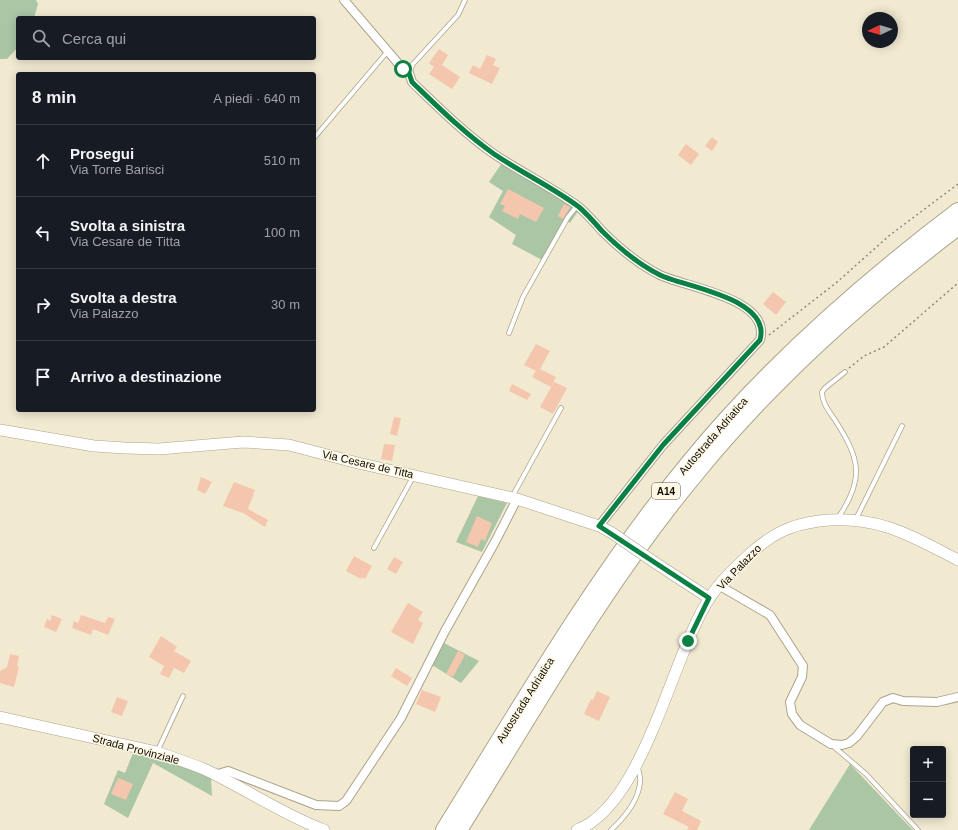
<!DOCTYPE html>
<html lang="it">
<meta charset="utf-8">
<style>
body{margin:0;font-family:Arial,sans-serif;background:#20242c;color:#f1f3f6}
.controls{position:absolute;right:12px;bottom:12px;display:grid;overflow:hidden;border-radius:4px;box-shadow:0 2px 10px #0003}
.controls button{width:36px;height:36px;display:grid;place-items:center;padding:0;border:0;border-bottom:1px solid #363941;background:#171b24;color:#f1f3f6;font:20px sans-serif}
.compass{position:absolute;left:862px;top:12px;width:36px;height:36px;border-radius:50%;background:#171b24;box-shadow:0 2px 10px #0003;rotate:266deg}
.stop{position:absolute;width:12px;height:12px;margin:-9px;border:3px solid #0b8043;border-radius:50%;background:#fff}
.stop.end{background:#0b8043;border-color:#fff;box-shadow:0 1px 4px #0008}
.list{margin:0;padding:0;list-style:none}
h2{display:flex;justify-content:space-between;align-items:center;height:52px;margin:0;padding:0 16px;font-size:17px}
h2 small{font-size:13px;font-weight:400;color:#9ea1a6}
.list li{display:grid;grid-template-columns:26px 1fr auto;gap:12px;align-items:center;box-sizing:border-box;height:72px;padding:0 16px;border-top:1px solid #363941}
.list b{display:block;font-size:15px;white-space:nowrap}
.list p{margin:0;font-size:13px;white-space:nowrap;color:#9ea1a6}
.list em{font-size:13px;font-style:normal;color:#9ea1a6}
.icon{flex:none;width:22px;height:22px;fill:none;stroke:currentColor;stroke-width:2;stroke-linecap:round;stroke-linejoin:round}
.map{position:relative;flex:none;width:958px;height:830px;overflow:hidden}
.search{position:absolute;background:#171b24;box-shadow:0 2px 10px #0003;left:16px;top:16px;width:300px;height:44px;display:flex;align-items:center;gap:10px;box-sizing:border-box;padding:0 14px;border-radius:4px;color:#9ea1a6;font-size:15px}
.panel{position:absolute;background:#171b24;box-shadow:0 2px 10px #0003;left:16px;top:72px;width:300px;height:340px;border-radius:4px}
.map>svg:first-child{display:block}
</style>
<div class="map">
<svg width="958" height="830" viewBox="0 0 958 830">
<rect width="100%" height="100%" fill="#f2e9d1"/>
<path fill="#aac6a5" d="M 0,0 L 36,0 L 38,4 L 34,18 L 18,18 L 18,47 L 7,59 L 0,59 Z
M 502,163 L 579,210 L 570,223 L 565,220 L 542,260 L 512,244 L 516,235 L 489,217 L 503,191 L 489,182 Z
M 478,496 L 507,503 L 482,552 L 456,542 Z
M 442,642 L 479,661 L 461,683 L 432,665 Z
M 133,753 L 139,756 L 140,753 L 203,774 L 211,778 L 212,796 L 153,763 L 128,818 L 104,804 L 118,770 L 125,773 Z
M 850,764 L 905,822 L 913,830 L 809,830 Z"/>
<path fill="#f4c6ad" d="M 439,49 L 448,55 L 442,65 L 460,77 L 452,89 L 429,74 L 434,67 L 429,63 Z
M 487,55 L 496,59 L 493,65 L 500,68 L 492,84 L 469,73 L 473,65 L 480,69 Z
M 712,137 L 718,142 L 712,151 L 705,146 Z
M 686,144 L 699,154 L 691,165 L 678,155 Z
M 508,189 L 544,208 L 536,222 L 520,214 L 518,219 L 502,211 L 505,206 L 500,204 Z
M 564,204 L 570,207 L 563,219 L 558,216 Z
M 773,292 L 786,302 L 776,315 L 763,304 Z
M 536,344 L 550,351 L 540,369 L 556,377 L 551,387 L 532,377 L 536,371 L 524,365 Z
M 554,382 L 567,388 L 553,414 L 540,407 Z
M 512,384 L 531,394 L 527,400 L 509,391 Z
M 394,417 L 401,418 L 397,436 L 390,434 Z
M 384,444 L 395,445 L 392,461 L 381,459 Z
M 201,477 L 212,482 L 205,494 L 197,490 Z
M 234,482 L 255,490 L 248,509 L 268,520 L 265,527 L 243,513 L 223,506 Z
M 477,516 L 492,523 L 485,541 L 481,539 L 478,547 L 466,542 Z
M 354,556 L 372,566 L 365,579 L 362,577 L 361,579 L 346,571 Z
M 394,557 L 403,562 L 396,574 L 387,569 Z
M 408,603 L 423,612 L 418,620 L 423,623 L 413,644 L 391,632 Z
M 52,615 L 62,619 L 56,632 L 44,627 L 47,619 L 50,621 Z
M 81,615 L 105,623 L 108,617 L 115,619 L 108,635 L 93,629 L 91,635 L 72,628 L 74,621 L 78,623 Z
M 161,636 L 177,647 L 174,651 L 191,661 L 184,673 L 174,668 L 169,678 L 160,674 L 164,666 L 149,657 Z
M 458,651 L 465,655 L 453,677 L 446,674 Z
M 10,654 L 19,656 L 17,666 L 19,667 L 14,687 L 0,683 L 0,671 L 7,667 Z
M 396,668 L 412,678 L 407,686 L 391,676 Z
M 422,690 L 441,697 L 435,712 L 416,704 Z
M 597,691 L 610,697 L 599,721 L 584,714 L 591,699 L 593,700 Z
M 117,697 L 128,701 L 122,716 L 111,712 Z
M 118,778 L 133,784 L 126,800 L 111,794 Z
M 675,792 L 688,799 L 682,811 L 701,821 L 697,830 L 687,830 L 689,827 L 663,814 Z"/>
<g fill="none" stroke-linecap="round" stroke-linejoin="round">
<g stroke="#aba38c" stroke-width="5.5">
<path id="service" d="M 409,73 L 413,64 L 458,15 L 465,0
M 314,138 L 388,51
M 509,333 L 523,297 L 568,217 L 577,206
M 512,497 L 561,408
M 838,518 C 865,478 860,459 835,420 C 829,411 822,403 822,392 L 825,388 L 845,372
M 856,519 L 902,426
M 374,548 L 413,477
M 833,746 L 866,774 L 918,830
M 157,752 L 183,696
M 611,830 C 624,818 638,801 640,783 C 641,779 639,772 638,768"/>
</g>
<g stroke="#aba38c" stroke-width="10">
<path id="minor" d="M 344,0 L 403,69 L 409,73 L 412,82 C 438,107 464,133 494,154 C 522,173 552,187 579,207 C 587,214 595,223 602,231 C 619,248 638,264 660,275 C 684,287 772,298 760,340 L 663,445 L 599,526
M 720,586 L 770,615 L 803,666 L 802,677 L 790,702 L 792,714 L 800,725 L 831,744 L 842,745 L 849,743 L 857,736 L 883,702 L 893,698 L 903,701 L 937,702 L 958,697
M 214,775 L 228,771 L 316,805 L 339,806 L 346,801 L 401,718 L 445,631 L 495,542 L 517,499"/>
</g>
<g stroke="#aba38c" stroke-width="12">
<path id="tertiary" d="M 0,430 L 94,446 L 125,448 L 159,449 L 243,442 L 289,445 L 358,463 L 517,499 L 599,526 L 612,533
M 654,562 L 709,598
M 0,717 L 157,752 C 173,758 190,763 206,770 C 246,789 282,814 324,830
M 577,830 C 644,804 671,658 709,599 C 720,581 737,566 752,552 C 774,533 790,525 819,521 C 875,514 910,535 958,560"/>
</g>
<g stroke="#aba38c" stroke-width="18">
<path id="motorway" d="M 444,830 C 521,706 595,577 688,464 C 766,368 859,286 958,211
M 459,830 C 535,708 606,581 698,471 C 774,378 863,299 958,227"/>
</g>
<path stroke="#908978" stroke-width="1.5" stroke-dasharray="2 3" stroke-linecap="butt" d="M 769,335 L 836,283 L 890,235 L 958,184
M 849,368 L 864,356 L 884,347 L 958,283"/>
<use href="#service" stroke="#fff" stroke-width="4"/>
<use href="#minor" stroke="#fff" stroke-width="8"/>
<use href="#tertiary" stroke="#fff" stroke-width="11"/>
<use href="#motorway" stroke="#fff" stroke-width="16"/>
<g stroke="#aba38c" stroke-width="12" stroke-linecap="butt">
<path id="tertiary-bridge" d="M 612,533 L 654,562"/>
</g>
<use href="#tertiary-bridge" stroke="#fff" stroke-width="11"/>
</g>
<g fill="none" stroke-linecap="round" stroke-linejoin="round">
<path stroke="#0b8043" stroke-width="5" d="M 403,69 L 409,73 L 412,82 C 438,107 464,133 494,154 C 522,173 552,187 579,207 C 587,214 595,223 602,231 C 619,248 638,264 660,275 C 684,287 772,298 760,340 L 663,445 L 599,526 L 709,598 L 688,641"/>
</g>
<g text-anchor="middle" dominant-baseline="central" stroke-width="3" stroke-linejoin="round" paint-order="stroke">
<rect fill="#fef7e3" stroke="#575348" stroke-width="1" x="652" y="483" width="28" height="16" rx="3"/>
<g font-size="10" font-weight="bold" fill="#100d05">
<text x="666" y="491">A14</text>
</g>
<g font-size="11" fill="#100d05" stroke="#fef7e3">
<text transform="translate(713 436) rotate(-49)">Autostrada Adriatica</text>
<text transform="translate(368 464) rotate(13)">Via Cesare de Titta</text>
<text transform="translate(739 567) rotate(-46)">Via Palazzo</text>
<text transform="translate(525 700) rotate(-58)">Autostrada Adriatica</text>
<text transform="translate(136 749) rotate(15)">Strada Provinziale</text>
</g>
</g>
</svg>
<div class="controls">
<button>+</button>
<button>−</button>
</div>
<svg class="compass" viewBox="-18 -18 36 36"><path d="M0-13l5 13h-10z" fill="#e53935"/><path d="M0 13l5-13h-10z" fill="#9ea1a6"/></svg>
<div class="stop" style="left:403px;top:69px"></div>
<div class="stop end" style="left:688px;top:641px"></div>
<div class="search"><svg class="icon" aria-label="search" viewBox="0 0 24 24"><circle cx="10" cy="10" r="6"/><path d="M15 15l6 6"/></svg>Cerca qui</div>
<section class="panel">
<h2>8 min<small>A piedi · 640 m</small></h2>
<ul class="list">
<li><svg class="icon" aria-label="ahead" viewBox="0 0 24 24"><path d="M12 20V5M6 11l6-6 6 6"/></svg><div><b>Prosegui</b><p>Via Torre Barisci</p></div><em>510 m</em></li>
<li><svg class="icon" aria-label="left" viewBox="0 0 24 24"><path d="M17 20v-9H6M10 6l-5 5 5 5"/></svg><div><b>Svolta a sinistra</b><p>Via Cesare de Titta</p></div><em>100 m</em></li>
<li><svg class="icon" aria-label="right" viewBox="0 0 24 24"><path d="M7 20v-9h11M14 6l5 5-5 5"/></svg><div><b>Svolta a destra</b><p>Via Palazzo</p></div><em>30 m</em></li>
<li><svg class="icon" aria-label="arrive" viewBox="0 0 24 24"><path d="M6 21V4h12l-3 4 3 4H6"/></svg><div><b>Arrivo a destinazione</b></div></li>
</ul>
</section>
</div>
